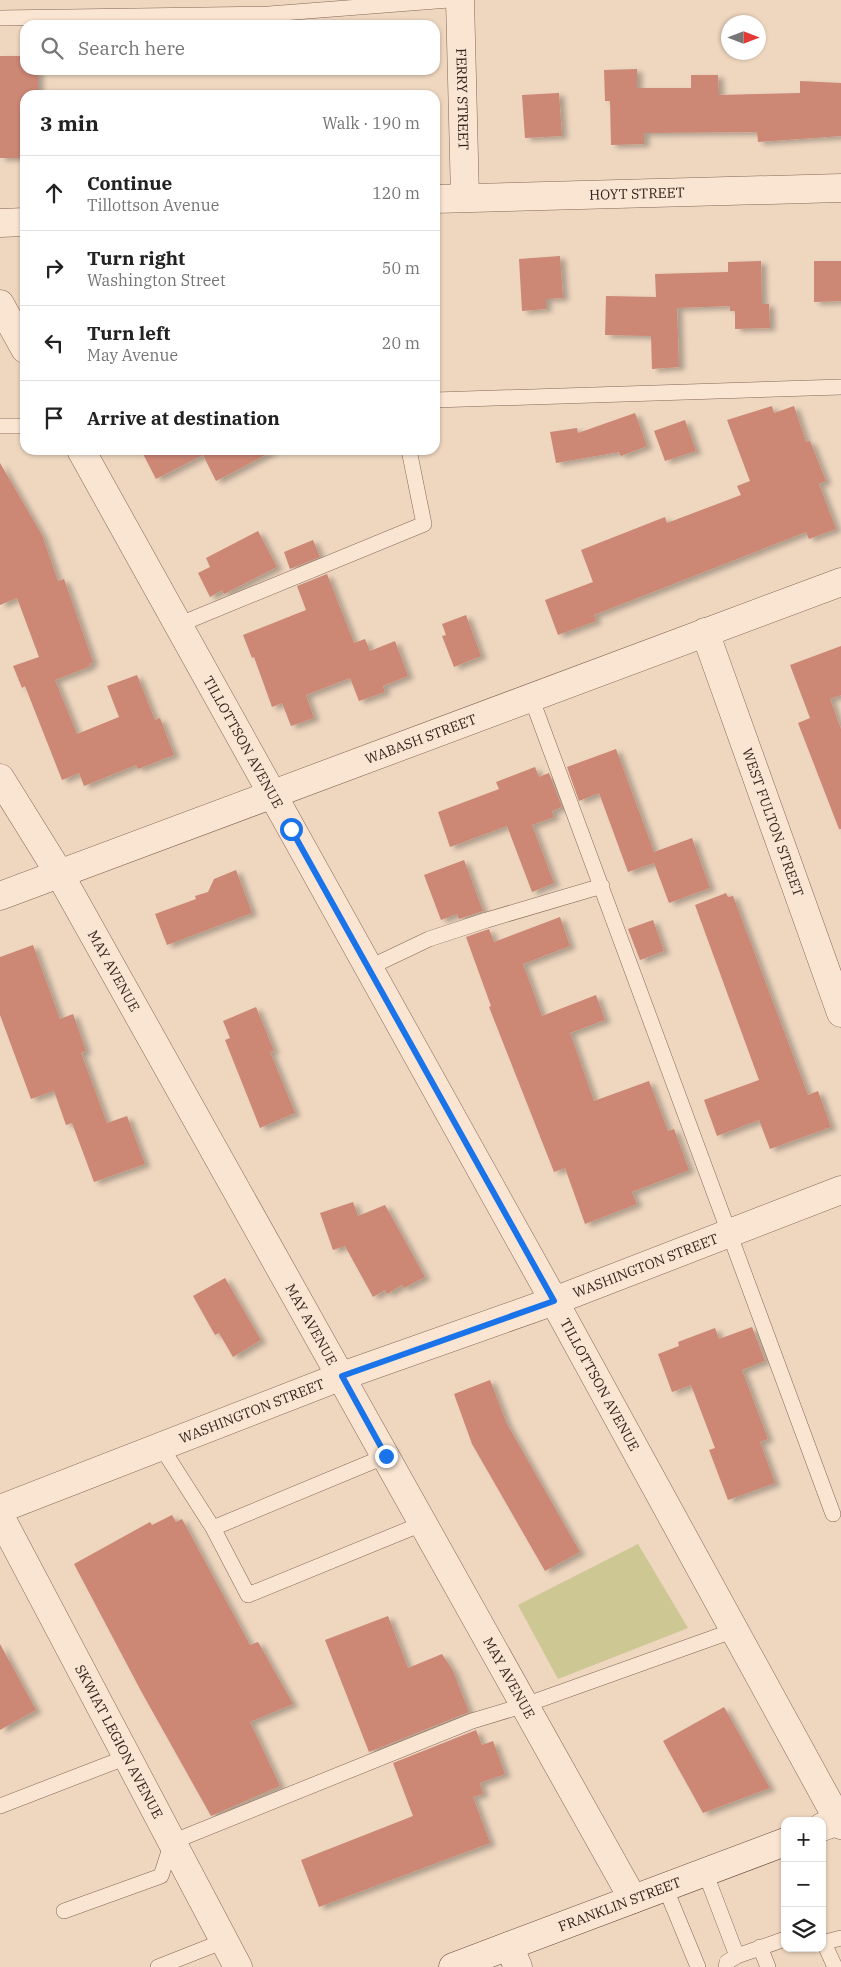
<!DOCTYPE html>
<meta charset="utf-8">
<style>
body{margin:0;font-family:"IBM Plex Serif",serif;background:#f6f6f6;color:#222}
.controls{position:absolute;right:15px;bottom:15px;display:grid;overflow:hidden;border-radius:10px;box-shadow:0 1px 4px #0004}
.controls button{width:45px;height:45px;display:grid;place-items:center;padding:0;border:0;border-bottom:1px solid #e0e0e0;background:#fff;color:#222;font:25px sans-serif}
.compass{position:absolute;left:721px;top:15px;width:45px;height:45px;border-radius:50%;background:#fff;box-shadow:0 1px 4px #0004;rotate:90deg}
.stop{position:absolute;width:15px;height:15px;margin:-11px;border:4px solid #1a73e8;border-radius:50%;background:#fff}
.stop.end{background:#1a73e8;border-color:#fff;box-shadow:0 1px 5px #0008}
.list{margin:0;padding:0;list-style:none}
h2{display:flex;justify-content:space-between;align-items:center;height:65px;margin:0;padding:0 20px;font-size:21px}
h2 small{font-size:16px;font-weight:400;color:#767676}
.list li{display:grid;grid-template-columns:32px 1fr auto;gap:15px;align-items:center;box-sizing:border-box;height:75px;padding:0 20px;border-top:1px solid #e0e0e0}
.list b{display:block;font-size:19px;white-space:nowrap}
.list p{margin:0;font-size:16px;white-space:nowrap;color:#767676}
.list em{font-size:16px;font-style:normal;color:#767676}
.icon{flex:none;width:28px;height:28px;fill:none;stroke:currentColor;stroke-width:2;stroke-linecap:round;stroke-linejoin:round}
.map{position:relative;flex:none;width:841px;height:1967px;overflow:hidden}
.search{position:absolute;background:#fff;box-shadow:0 1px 4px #0004;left:20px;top:20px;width:420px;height:55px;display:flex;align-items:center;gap:12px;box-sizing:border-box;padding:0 18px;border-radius:15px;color:#767676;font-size:19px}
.panel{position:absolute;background:#fff;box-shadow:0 1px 4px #0004;left:20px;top:90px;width:420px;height:365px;border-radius:15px}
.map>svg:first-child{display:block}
</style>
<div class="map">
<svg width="841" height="1967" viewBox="0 0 841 1967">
<defs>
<filter id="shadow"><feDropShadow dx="5.5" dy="3" stdDeviation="2.5" flood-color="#0004"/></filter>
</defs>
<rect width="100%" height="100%" fill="#eed6bf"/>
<path fill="#ccc793" d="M 638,1544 L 688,1628 L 558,1679 L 518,1605 Z"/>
<path fill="#cc8774" filter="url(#shadow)" d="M 0,56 L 25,56 L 25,70 L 38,70 L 38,95 L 25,95 L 25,158 L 0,158 Z
M 637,69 L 637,88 L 691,88 L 691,75 L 718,75 L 719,95 L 800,93 L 800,81 L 841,83 L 841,136 L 758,142 L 757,132 L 644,133 L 644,144 L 611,145 L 610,101 L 605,101 L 604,70 Z
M 559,93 L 562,136 L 525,138 L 522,95 Z
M 560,256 L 563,298 L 546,299 L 546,309 L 522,311 L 519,259 Z
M 761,261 L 762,304 L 769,304 L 770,328 L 735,329 L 735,311 L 730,311 L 730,306 L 677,308 L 679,367 L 652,369 L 651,336 L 605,335 L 606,296 L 656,297 L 655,274 L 728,272 L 728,262 Z
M 814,261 L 841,261 L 841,301 L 814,302 Z
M 772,406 L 774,413 L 794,406 L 806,442 L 810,441 L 826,481 L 819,484 L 836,529 L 809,539 L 806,532 L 594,615 L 596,621 L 558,635 L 545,600 L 593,582 L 581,550 L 665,517 L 667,523 L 741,495 L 737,486 L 750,481 L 727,420 Z
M 635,413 L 647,446 L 621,456 L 619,452 L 556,463 L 550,432 L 577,428 L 578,433 Z
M 685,420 L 696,451 L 665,461 L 654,431 Z
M 141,450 L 275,450 L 216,481 L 203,455 L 156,479 Z
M 0,463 L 42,535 L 58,581 L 64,579 L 93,662 L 89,664 L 91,666 L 55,680 L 77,734 L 119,717 L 107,686 L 137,675 L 155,720 L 160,718 L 174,755 L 138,769 L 136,765 L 84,786 L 79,773 L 62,780 L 25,686 L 22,688 L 13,666 L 39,657 L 17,598 L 0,605 Z
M 258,531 L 277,567 L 224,594 L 222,590 L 210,597 L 198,573 L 210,567 L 206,558 Z
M 313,540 L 320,557 L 290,569 L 284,552 Z
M 327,574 L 354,643 L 365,639 L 370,651 L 395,641 L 408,676 L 383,686 L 385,692 L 359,701 L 350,678 L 306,695 L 314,718 L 291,726 L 282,703 L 272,707 L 254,657 L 252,658 L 243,635 L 306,610 L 297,586 Z
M 466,615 L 481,656 L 454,667 L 442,636 L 446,635 L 442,624 Z
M 841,646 L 841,695 L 830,699 L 841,729 L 841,829 L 839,829 L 798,723 L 810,718 L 790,665 Z
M 616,749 L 654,852 L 692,838 L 710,888 L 669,903 L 654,863 L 628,872 L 599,793 L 579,801 L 567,767 Z
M 535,767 L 539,777 L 549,773 L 562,807 L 552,811 L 554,817 L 532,825 L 554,883 L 532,892 L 507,826 L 450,847 L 438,812 L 499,789 L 496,782 Z
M 464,860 L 483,911 L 459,919 L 457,914 L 441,920 L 424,875 Z
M 236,870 L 252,913 L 167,945 L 155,914 L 196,899 L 195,896 L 208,892 L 214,879 Z
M 726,893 L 728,897 L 733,896 L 808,1095 L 818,1091 L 831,1127 L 770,1149 L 759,1120 L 717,1136 L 704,1100 L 759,1080 L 695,905 Z
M 560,917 L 570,946 L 523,964 L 542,1016 L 596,995 L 605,1020 L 570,1033 L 594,1101 L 649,1081 L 668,1131 L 674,1129 L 689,1170 L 632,1192 L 637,1204 L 585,1224 L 565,1168 L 554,1172 L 489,1007 L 491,1006 L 466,937 L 489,929 L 494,942 Z
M 653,920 L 664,951 L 640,960 L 628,929 Z
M 33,945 L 60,1019 L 73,1014 L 86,1051 L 81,1053 L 107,1123 L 127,1116 L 145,1164 L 94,1182 L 72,1123 L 66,1125 L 54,1091 L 31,1099 L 0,1015 L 0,957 Z
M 256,1007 L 274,1051 L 270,1052 L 295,1113 L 260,1128 L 225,1040 L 230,1038 L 223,1021 Z
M 353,1202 L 358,1216 L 385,1205 L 425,1277 L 404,1288 L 402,1285 L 387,1294 L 385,1290 L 373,1297 L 345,1246 L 333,1250 L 320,1213 Z
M 225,1278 L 261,1340 L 233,1357 L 219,1333 L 215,1335 L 193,1296 Z
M 752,1327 L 765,1361 L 742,1370 L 768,1439 L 760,1442 L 775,1483 L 728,1500 L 709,1450 L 715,1448 L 691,1385 L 672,1392 L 658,1354 L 679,1346 L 678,1342 L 715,1328 L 719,1339 Z
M 490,1380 L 507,1424 L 580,1552 L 545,1571 L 472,1444 L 454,1394 Z
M 172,1515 L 176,1522 L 182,1519 L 250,1645 L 258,1642 L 293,1704 L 250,1722 L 280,1786 L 211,1816 L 141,1691 L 74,1564 L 150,1522 L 152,1525 Z
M 388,1616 L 408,1668 L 442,1654 L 453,1671 L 469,1712 L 369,1752 L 325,1640 Z
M 0,1644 L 36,1710 L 0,1730 Z
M 724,1707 L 770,1788 L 703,1813 L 663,1741 Z
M 476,1730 L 482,1745 L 493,1741 L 505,1774 L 480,1783 L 483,1794 L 473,1797 L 490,1843 L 319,1907 L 301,1860 L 413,1816 L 393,1763 Z"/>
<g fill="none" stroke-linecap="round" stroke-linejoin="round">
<g stroke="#866757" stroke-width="16">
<path id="lane" d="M 0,18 L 269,14 L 449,0
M 435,400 L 841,387
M 0,426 L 25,426
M 178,625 L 424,524 L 409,450
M 531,697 L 833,1514
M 368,968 L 429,939 L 487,920 L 602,886
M 160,1445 L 213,1528 L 248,1595 L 424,1523
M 213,1528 L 386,1456
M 0,1806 L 127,1757
M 705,1872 L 737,1956
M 665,1887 L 698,1967
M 64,1911 L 161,1876 L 172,1842 L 472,1721 L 525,1705 L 735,1630
M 822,1943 L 841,1938
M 824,1943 L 835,1967
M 760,1947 L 768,1967
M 158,1967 L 224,1941
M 726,1967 L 727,1962 L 737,1956 L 785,1939"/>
</g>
<g stroke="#866757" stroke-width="29">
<g id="street">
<path id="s1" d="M 460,0 L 465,197"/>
<path id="s2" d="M 435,199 L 841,188"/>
<path d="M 0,223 L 25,222"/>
<path d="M 0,304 L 25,349"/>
<path id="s3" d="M 81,450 L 554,1301 L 841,1825"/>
<path id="s4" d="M 705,632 L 841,1013"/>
<path id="s5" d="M 0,778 L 59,873 L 633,1899"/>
<path id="s6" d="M 0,896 L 841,582"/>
<path id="s7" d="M 0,1509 L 342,1376 L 554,1301 L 841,1190"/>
<path id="s8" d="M 0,1516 L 238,1967"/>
<path d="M 509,1946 L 518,1967"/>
</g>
</g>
<g stroke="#68483b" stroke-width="29">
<g id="secondary">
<path d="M 822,1827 L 841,1820"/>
<path id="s9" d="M 453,1967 L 785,1842"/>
</g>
</g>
<use href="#lane" stroke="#f9e5d2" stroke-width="15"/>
<use href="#street" stroke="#f9e5d2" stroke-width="28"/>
<use href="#secondary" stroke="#f9e5d2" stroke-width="28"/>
</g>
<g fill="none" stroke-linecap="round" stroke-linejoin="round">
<path stroke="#1a73e8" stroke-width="6" d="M 291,829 L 554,1301 L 342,1376 L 386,1456"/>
</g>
<g text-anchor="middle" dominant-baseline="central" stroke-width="4.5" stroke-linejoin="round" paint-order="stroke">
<g font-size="14" fill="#36231c" stroke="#f5e2ce">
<text stroke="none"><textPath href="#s1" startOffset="99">FERRY STREET</textPath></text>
<text stroke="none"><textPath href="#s2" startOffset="202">HOYT STREET</textPath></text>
<text stroke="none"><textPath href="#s6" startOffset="449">WABASH STREET</textPath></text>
<text stroke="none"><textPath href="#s3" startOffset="334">TILLOTTSON AVENUE</textPath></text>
<text stroke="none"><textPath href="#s4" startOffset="202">WEST FULTON STREET</textPath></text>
<text stroke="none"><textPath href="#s5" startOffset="224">MAY AVENUE</textPath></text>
<text stroke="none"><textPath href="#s7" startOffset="690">WASHINGTON STREET</textPath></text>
<text stroke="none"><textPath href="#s5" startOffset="629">MAY AVENUE</textPath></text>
<text stroke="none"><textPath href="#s3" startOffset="1069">TILLOTTSON AVENUE</textPath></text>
<text stroke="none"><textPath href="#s7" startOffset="270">WASHINGTON STREET</textPath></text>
<text stroke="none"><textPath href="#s5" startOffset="1034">MAY AVENUE</textPath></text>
<text stroke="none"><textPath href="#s8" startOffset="255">SKWIAT LEGION AVENUE</textPath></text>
<text stroke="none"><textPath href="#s9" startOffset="178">FRANKLIN STREET</textPath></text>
</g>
</g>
</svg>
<div class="controls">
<button>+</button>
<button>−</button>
<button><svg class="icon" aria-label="layers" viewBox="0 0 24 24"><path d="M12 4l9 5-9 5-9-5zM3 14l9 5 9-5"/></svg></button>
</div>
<svg class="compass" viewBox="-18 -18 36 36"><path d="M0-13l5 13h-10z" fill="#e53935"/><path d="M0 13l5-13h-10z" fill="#767676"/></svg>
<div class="stop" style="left:291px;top:829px"></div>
<div class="stop end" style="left:386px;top:1456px"></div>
<div class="search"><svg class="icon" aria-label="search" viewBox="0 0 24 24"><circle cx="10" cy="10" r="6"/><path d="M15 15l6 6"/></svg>Search here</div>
<section class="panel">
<h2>3 min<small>Walk · 190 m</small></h2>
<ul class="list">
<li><svg class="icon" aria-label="ahead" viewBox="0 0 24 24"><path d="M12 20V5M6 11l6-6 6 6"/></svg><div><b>Continue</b><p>Tillottson Avenue</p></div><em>120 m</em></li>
<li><svg class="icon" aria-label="right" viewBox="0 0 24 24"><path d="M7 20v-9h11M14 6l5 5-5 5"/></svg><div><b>Turn right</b><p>Washington Street</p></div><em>50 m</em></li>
<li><svg class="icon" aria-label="left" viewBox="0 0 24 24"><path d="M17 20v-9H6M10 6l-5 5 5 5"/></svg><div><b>Turn left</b><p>May Avenue</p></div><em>20 m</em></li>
<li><svg class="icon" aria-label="arrive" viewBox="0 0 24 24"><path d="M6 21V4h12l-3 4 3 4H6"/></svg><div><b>Arrive at destination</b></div></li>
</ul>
</section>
</div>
